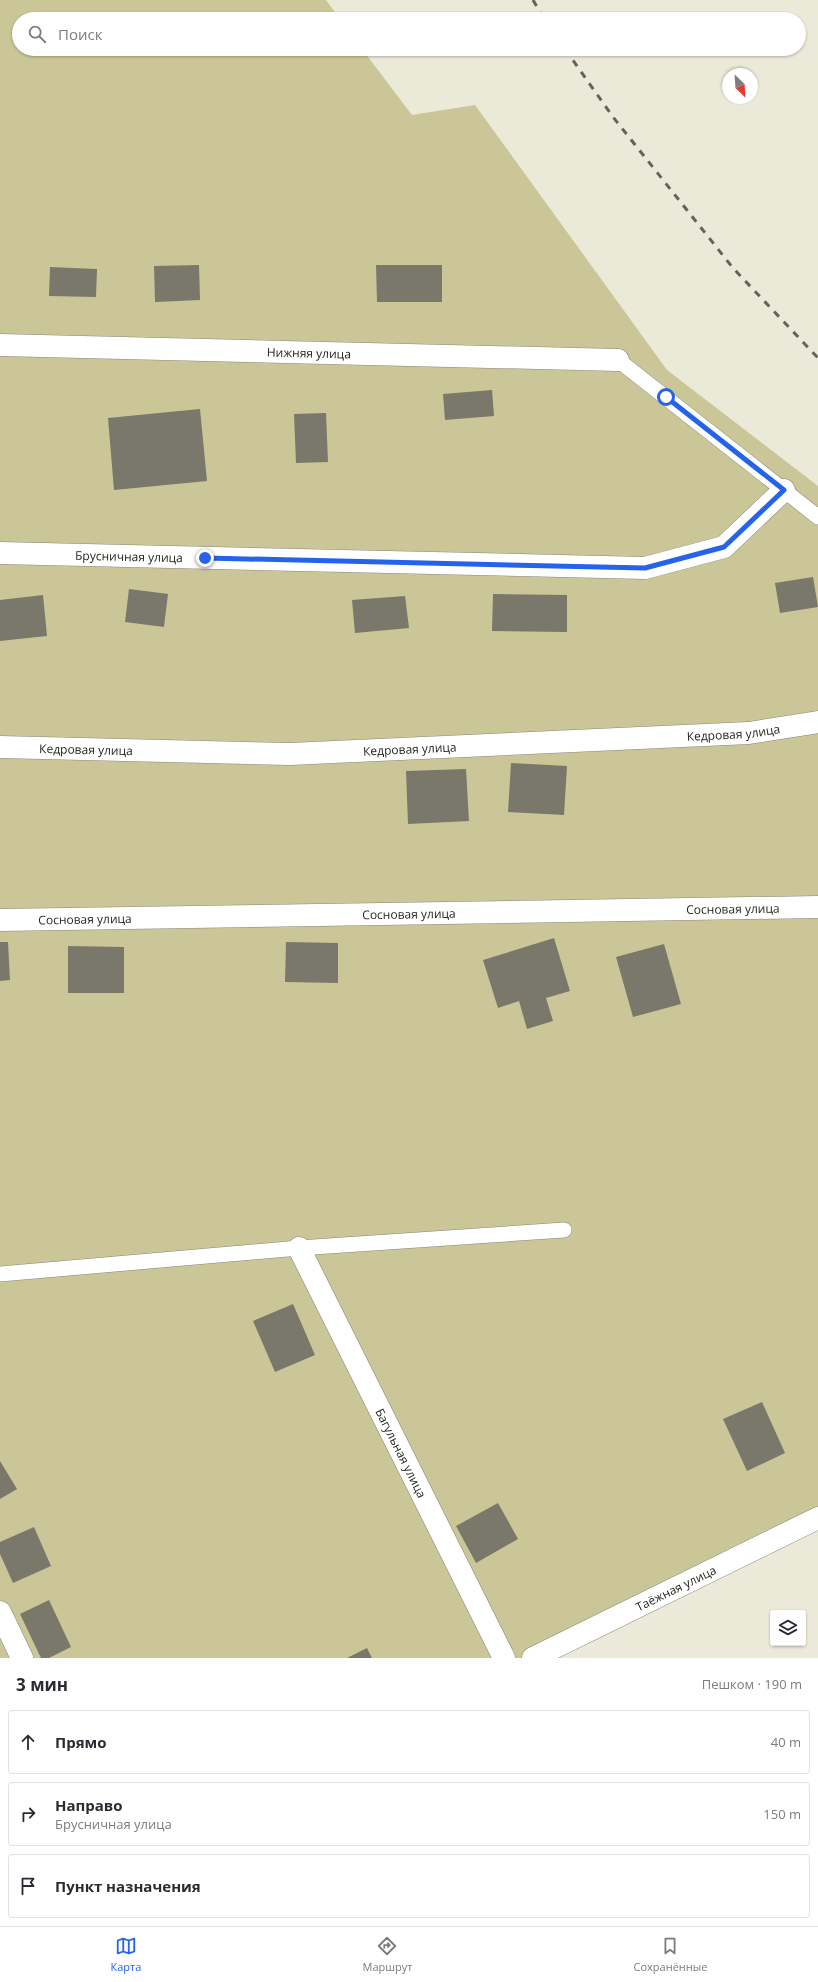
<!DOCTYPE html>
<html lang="ru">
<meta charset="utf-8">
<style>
body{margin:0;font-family:"Open Sans",sans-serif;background:#f7f7f7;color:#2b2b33}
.controls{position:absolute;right:12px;bottom:12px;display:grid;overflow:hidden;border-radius:4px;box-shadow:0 1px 3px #0004}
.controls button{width:36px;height:36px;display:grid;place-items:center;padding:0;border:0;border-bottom:1px solid #e1e1e2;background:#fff;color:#2b2b33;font:20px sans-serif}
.compass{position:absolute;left:722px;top:68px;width:36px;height:36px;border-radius:50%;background:#fff;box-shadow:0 1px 3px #0004;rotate:155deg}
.stop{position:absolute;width:12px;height:12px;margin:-9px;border:3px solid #2563eb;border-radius:50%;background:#fff}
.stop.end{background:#2563eb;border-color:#fff;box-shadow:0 1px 4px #0008}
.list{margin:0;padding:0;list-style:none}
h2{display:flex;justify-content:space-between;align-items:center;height:52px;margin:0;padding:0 16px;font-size:17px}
h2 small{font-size:13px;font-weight:400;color:#7c7c81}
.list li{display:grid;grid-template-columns:26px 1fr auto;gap:12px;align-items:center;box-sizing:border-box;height:64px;margin:0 8px 8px;padding:0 8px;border:1px solid #e1e1e2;border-radius:4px}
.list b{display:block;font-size:15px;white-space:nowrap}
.list p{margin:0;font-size:13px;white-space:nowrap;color:#7c7c81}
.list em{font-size:13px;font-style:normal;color:#7c7c81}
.icon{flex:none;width:22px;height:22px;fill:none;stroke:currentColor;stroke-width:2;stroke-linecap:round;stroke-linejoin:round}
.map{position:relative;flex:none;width:818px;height:1658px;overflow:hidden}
.search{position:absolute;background:#fff;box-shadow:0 1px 3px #0004;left:12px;right:12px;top:12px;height:44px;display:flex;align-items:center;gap:10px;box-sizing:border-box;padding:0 14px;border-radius:22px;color:#7c7c81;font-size:15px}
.sheet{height:268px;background:#fff}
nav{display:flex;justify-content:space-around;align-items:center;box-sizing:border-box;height:56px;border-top:1px solid #e1e1e2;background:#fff;font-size:11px;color:#7c7c81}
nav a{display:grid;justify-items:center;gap:2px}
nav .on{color:#2563eb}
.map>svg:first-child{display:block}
</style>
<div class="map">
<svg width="818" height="1658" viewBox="0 0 818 1658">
<rect width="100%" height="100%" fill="#ebead9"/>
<path fill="#cac698" d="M 0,0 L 326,0 L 340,19 L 19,19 L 19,49 L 362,49 L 412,115 L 475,105 L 667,370 L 818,486 L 818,1521 L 549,1658 L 0,1658 Z"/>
<path fill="#79786a" d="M 199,265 L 200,300 L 155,302 L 154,266 Z
M 376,265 L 442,265 L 442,302 L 377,302 Z
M 50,267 L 97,269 L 96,297 L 49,296 Z
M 492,390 L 494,416 L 445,420 L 443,394 Z
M 200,409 L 207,481 L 114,490 L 108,418 Z
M 326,413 L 328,462 L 296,463 L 294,414 Z
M 813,577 L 818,607 L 780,613 L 775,583 Z
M 129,589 L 168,594 L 164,627 L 125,622 Z
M 493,594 L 567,595 L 567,632 L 492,631 Z
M 43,595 L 47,636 L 0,641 L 0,600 Z
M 405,596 L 409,628 L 355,633 L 352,600 Z
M 511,763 L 567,766 L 564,815 L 508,812 Z
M 466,769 L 469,821 L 408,824 L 406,771 Z
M 554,938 L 570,991 L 546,998 L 553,1021 L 527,1029 L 519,1001 L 498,1008 L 483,960 Z
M 0,942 L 8,942 L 10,980 L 0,981 Z
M 286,942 L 338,943 L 338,983 L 285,982 Z
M 664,944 L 681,1004 L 633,1017 L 616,957 Z
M 68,946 L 124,947 L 124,993 L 68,993 Z
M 293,1304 L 315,1355 L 275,1372 L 253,1321 Z
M 762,1402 L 785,1453 L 747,1471 L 723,1419 Z
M 0,1461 L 17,1489 L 0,1499 Z
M 498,1503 L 518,1539 L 476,1563 L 456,1526 Z
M 34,1527 L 51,1566 L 13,1583 L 0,1554 L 0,1542 Z
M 49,1600 L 71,1647 L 49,1658 L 41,1658 L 20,1614 Z
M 367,1648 L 372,1658 L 347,1658 Z"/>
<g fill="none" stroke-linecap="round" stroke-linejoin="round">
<g stroke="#888778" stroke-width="16">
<path id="service" d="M 618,360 L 818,517
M 0,1274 L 299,1248 L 564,1230"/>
</g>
<g stroke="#888778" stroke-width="23">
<g id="minor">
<path id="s1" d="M 0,345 L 618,360"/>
<path id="s2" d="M 0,553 L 645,568 L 724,547 L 784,490"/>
<path id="s3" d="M 0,747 L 290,754 L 749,733 L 818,722"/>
<path id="s4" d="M 0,920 L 818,907"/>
<path id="s5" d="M 299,1248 L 504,1658"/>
<path d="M 0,1612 L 22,1658"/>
<path id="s6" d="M 533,1658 L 818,1518"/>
</g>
</g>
<use href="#service" stroke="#fff" stroke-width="15"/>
<use href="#minor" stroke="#fff" stroke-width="22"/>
<path stroke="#64635a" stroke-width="3" stroke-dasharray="7 7" stroke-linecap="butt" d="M 533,0 L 544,19
M 565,49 L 613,117 L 733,268 L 818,358"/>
</g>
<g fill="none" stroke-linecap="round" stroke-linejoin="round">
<path stroke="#2563eb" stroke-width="5" d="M 205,558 L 645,568 L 724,547 L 784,490 L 666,397"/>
</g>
<g text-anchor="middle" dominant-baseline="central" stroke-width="3" stroke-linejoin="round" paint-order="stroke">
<g font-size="12" fill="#26251f" stroke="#f8f7e7">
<text stroke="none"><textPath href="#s1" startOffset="309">Нижняя улица</textPath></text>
<text stroke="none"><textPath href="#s2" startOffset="129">Брусничная улица</textPath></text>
<text stroke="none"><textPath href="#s3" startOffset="734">Кедровая улица</textPath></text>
<text stroke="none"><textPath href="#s3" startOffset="86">Кедровая улица</textPath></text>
<text stroke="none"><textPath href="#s3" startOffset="410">Кедровая улица</textPath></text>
<text stroke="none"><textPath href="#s4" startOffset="733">Сосновая улица</textPath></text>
<text stroke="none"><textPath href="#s4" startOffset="409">Сосновая улица</textPath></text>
<text stroke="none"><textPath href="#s4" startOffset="85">Сосновая улица</textPath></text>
<text stroke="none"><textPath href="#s5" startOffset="229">Багульная улица</textPath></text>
<text stroke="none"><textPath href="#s6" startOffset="159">Таёжная улица</textPath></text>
</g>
</g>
</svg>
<div class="controls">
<button><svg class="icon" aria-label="layers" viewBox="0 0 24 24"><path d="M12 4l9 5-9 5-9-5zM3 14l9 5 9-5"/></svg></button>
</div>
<svg class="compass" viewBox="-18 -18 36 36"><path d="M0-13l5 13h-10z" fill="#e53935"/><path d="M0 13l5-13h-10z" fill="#7c7c81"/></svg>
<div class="stop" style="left:666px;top:397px"></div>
<div class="stop end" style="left:205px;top:558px"></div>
<div class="search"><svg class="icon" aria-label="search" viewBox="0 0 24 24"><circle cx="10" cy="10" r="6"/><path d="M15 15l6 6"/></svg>Поиск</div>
</div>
<section class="sheet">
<h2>3 мин<small>Пешком · 190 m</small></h2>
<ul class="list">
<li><svg class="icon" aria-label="ahead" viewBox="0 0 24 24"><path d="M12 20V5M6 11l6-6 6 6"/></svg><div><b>Прямо</b></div><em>40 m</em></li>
<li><svg class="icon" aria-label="right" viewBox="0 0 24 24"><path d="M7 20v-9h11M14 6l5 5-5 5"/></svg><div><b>Направо</b><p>Брусничная улица</p></div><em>150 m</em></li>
<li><svg class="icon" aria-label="arrive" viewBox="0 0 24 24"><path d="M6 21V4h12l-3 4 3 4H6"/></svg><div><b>Пункт назначения</b></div></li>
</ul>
</section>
<nav>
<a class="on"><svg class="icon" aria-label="map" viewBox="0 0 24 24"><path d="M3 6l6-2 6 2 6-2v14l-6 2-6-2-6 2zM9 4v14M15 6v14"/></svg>Карта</a>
<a><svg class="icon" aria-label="directions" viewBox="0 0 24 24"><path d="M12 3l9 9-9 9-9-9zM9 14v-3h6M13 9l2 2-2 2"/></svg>Маршрут</a>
<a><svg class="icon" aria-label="saved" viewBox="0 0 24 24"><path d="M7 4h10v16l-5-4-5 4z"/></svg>Сохранённые</a>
</nav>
